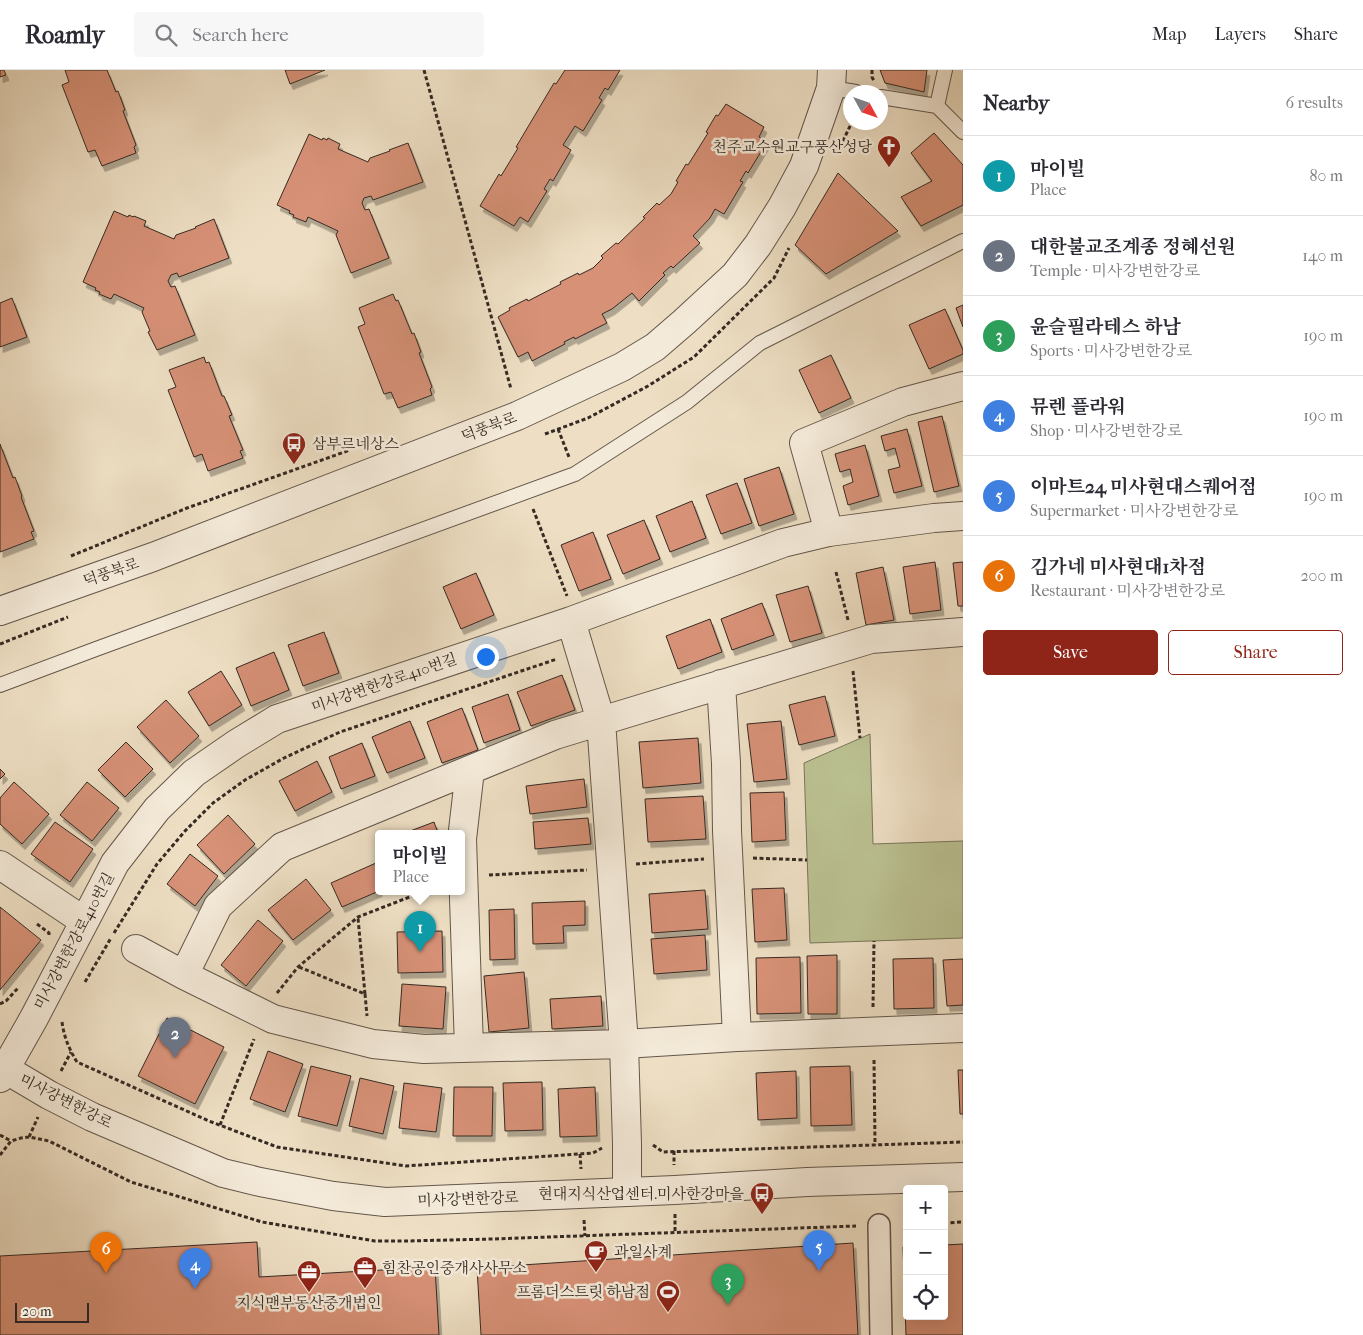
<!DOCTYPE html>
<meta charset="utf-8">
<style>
body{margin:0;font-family:"IM FELL French Canon","Noto Serif KR",serif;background:#f7f7f7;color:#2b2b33}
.controls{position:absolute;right:15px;bottom:15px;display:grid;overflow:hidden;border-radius:5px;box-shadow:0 5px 20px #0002}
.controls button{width:45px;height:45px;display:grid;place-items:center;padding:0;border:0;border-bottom:1px solid #e1e1e2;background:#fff;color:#2b2b33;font:25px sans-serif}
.compass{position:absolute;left:843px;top:15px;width:45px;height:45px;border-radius:50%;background:#fff;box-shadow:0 5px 20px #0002;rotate:130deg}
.scale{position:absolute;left:15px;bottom:12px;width:74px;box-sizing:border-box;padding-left:5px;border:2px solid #352a23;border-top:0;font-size:14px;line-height:18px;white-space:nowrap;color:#352a23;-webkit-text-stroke:4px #f4ead9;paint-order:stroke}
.you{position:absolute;left:485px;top:586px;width:18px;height:18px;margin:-12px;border:4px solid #fff;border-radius:50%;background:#1a73e8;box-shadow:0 0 0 8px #1a73e833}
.badge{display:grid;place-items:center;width:32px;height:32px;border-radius:50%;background:#8f2418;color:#fff;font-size:16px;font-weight:700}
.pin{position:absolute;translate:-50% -41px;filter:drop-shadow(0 1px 2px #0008)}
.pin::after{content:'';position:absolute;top:26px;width:18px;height:15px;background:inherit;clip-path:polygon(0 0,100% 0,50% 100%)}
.popup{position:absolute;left:375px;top:760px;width:90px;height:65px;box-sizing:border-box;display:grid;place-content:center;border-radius:5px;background:#fff;filter:drop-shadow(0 1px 4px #0005);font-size:16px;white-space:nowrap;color:#7c7c81}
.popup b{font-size:19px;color:#2b2b33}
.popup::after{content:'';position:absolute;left:50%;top:100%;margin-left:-10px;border:10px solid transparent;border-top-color:#fff}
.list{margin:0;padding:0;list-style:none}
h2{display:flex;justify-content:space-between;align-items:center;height:65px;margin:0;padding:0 20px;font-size:21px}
h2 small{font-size:16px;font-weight:400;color:#7c7c81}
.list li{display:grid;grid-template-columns:32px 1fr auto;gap:15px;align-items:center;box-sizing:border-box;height:80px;padding:0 20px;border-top:1px solid #e1e1e2}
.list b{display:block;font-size:19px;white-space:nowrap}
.list p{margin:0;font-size:16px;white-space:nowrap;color:#7c7c81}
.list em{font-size:16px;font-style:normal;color:#7c7c81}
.actions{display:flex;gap:10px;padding:15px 20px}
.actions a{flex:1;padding:11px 0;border:1px solid #8f2418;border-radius:5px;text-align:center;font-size:18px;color:#8f2418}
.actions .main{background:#8f2418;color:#fff}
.icon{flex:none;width:28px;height:28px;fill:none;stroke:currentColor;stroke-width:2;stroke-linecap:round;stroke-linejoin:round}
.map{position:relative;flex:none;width:963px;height:1265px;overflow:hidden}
header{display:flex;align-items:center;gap:30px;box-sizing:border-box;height:70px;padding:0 25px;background:#fff;border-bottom:1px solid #e1e1e2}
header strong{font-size:24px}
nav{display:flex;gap:28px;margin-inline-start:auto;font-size:18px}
.search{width:350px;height:45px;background:#f7f7f7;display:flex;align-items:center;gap:12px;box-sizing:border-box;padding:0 18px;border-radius:5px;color:#7c7c81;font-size:19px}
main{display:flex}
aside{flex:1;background:#fff}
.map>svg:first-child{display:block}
</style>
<header>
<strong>Roamly</strong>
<div class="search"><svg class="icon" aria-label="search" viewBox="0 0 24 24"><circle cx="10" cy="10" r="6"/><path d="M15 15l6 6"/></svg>Search here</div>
<nav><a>Map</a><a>Layers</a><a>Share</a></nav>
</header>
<main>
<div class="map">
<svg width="963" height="1265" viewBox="0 0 963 1265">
<defs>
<filter id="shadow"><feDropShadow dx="3" dy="5.5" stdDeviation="0" flood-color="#0004"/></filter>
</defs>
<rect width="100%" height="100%" fill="#eedfc4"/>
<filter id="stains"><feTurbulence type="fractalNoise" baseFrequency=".004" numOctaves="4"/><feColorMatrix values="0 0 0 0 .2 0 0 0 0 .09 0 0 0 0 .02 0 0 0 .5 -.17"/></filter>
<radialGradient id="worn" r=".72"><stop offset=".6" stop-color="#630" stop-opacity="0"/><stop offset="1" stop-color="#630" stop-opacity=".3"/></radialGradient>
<path fill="#bbc192" stroke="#78765a" d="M 870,664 L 873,774 L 963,771 L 963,868 L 810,873 L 804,693 Z"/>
<path fill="#d79177" stroke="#352a23" filter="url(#shadow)" d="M 0,0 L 4,0 L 6,5 L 0,7 Z
M 65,0 L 107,0 L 116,22 L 118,21 L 125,40 L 123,41 L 136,75 L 134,77 L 136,83 L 102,96 L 95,80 L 88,82 L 62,15 L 69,12 Z
M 285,0 L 325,0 L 290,14 Z
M 565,0 L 620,0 L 608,20 L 605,18 L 599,28 L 602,30 L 583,61 L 575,56 L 563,75 L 571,80 L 553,111 L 550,109 L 544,119 L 547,121 L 528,152 L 520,147 L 514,156 L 480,136 L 499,104 L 501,106 L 518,78 L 516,77 L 554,13 L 556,14 Z
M 880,0 L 927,0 L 924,22 L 885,13 Z
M 726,34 L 764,57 L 759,67 L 767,72 L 748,103 L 746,101 L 740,111 L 743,112 L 724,144 L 715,139 L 710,148 L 693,166 L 700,173 L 673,198 L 671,196 L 663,203 L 665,205 L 639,231 L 632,223 L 612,239 L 602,244 L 607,253 L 575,269 L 574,267 L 564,272 L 565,274 L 532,291 L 528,282 L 518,287 L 498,247 L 510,240 L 509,238 L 527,229 L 528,231 L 561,214 L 560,212 L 578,203 L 579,205 L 593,198 L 603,188 L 601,186 L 616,173 L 618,174 L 645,148 L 643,147 L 657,133 L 659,135 L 671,124 L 678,112 L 676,111 L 686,94 L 688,95 L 708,63 L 706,62 L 716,45 L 718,46 Z
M 934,63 L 963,95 L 963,135 L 921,156 L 901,127 L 932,111 L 911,83 Z
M 309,64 L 322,70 L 323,68 L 327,70 L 328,68 L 340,74 L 338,79 L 368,92 L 370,88 L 390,81 L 389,80 L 408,73 L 423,112 L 373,130 L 371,126 L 364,128 L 362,133 L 365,140 L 369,139 L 389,188 L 351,203 L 336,165 L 338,161 L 308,147 L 306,152 L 293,147 L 294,145 L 289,143 L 290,141 L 277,135 Z
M 838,103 L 898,161 L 826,204 L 795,175 Z
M 114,141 L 128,147 L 129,145 L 133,147 L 134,146 L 146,151 L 144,156 L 174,169 L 176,165 L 196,158 L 195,157 L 214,149 L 229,188 L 179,207 L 177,203 L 171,205 L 168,211 L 171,217 L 175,216 L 195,265 L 157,280 L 148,262 L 150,261 L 142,242 L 144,238 L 114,224 L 111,229 L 99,224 L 100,222 L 95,220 L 96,218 L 83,212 Z
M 393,224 L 396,231 L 398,230 L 412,264 L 414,263 L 421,282 L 419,283 L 432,317 L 430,319 L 432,325 L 398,338 L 391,322 L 384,324 L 358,257 L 365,254 L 359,238 Z
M 12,228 L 27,267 L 0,277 L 0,233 Z
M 963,235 L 963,257 L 956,238 Z
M 945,239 L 963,280 L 963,284 L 929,299 L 909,255 Z
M 831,285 L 851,328 L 819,343 L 799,300 Z
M 204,287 L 206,293 L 209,292 L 222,326 L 224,326 L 232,345 L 229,346 L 243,380 L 240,381 L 243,388 L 208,401 L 202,384 L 194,387 L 168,320 L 176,317 L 169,300 Z
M 942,346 L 959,416 L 934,422 L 918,352 Z
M 907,359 L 922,416 L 894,423 L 888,400 L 900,397 L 895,378 L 885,381 L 881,366 Z
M 0,374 L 13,408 L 15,407 L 22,426 L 21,427 L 34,461 L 31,462 L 34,469 L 0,482 Z
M 865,375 L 879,426 L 848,435 L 843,416 L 853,412 L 850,399 L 840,402 L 835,384 Z
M 779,397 L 794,444 L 759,456 L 744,409 Z
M 737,413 L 752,453 L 721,464 L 706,425 Z
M 692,431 L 706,468 L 670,482 L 656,446 Z
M 644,450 L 660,489 L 623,504 L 607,465 Z
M 593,462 L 611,509 L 579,521 L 561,475 Z
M 935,492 L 941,540 L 910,544 L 903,497 Z
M 963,492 L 963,536 L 958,536 L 953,493 Z
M 883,497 L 894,550 L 866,555 L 856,503 Z
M 476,503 L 494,545 L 461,559 L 443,517 Z
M 808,516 L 822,563 L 790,572 L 776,525 Z
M 762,533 L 774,565 L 732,580 L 721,549 Z
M 710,549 L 722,582 L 678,599 L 666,566 Z
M 324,562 L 339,603 L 303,616 L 288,575 Z
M 274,582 L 289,620 L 251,636 L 236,598 Z
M 221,601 L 242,635 L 209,656 L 188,622 Z
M 562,605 L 575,640 L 531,656 L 517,622 Z
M 508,624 L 520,660 L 484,673 L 472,637 Z
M 825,626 L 835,666 L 799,675 L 789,635 Z
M 166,630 L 199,666 L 170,693 L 137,657 Z
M 462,638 L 478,680 L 442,693 L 427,652 Z
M 410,651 L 425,688 L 387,703 L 372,667 Z
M 781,651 L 787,709 L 754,712 L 747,654 Z
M 698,668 L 701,713 L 643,718 L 639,672 Z
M 126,672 L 153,699 L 125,727 L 98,700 Z
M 362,673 L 375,706 L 341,719 L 329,687 Z
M 317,691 L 332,722 L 295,741 L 279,711 Z
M 0,699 L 5,704 L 0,709 Z
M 584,709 L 587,737 L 530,744 L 526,716 Z
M 14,712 L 49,744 L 22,774 L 0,754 L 0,728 Z
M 87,712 L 119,738 L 92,771 L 60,745 Z
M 784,722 L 786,770 L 752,772 L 750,723 Z
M 703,726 L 706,769 L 648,772 L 645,729 Z
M 228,745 L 255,774 L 224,804 L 197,775 Z
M 588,748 L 591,774 L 535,779 L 533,752 Z
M 55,752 L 93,779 L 70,812 L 31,784 Z
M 434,752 L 438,763 L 405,763 Z
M 190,784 L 218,806 L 195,836 L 167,814 Z
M 376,793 L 379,799 L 379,821 L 342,837 L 331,813 Z
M 306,809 L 331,840 L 293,870 L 268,840 Z
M 784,818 L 787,870 L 755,872 L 752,819 Z
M 705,820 L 708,859 L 652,863 L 649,824 Z
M 585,831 L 585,855 L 563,856 L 564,873 L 533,874 L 532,833 Z
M 0,837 L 41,870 L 0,920 Z
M 514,839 L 515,889 L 490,890 L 489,840 Z
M 258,850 L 283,871 L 246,916 L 221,895 Z
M 442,861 L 443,902 L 398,903 L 397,862 Z
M 705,865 L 707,900 L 654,904 L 651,869 Z
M 837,885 L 837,944 L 808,944 L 807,886 Z
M 800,887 L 801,943 L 757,944 L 756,888 Z
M 933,888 L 934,938 L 894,939 L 893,889 Z
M 963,889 L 963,935 L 947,936 L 943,890 Z
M 524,902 L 529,958 L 489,962 L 484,906 Z
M 402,914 L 446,917 L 443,959 L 399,956 Z
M 601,926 L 603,956 L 552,959 L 550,929 Z
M 167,948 L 224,977 L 195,1034 L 138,1006 Z
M 268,981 L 303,994 L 285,1042 L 250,1029 Z
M 311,996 L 351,1006 L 337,1056 L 298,1046 Z
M 850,996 L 852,1055 L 811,1056 L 810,997 Z
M 958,1000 L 963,1000 L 963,1044 L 960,1044 Z
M 796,1001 L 797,1048 L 758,1050 L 756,1003 Z
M 360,1008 L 394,1016 L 383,1064 L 349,1056 Z
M 542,1012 L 543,1060 L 505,1061 L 503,1013 Z
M 404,1013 L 442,1018 L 436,1062 L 399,1058 Z
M 454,1017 L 493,1017 L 492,1066 L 453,1066 Z
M 595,1017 L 597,1066 L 560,1067 L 558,1019 Z
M 257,1172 L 259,1207 L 435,1197 L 439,1265 L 0,1265 L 0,1186 Z
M 853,1173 L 858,1265 L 481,1265 L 477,1198 Z
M 963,1174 L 963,1265 L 906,1265 L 903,1177 L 907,1176 L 907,1246 L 944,1246 L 944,1175 Z"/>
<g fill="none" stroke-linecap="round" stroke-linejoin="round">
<g stroke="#63574b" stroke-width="16">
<path id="service" d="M 831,18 L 856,22
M 881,27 L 937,36 L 963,62
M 937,36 L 945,0
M 0,615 L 96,579 L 575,404 L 687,332 L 760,273 L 963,171"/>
</g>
<g stroke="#63574b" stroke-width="24">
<path id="pedestrian" d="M 879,1155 L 881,1265"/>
</g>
<g stroke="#63574b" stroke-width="30">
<path id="minor" d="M 829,462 L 804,373 L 903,332 L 963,316
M 571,551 L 601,651 L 624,974 L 627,1074 L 627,1122
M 963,562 L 871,569 L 555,665 L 282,777 L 218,836 L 184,905 L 273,949 L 373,974 L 424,979 L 624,974 L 737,967 L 963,958
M 721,614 L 726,693 L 727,761 L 737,967
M 0,795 L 84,851
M 136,879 L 184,905
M 469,978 L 462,769 L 470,700
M 0,1008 L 34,948 L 115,793 L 157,739 L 194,703 L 236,674 L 277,649 L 571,551 L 783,473 L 829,462 L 934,448 L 963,446"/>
</g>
<g stroke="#63574b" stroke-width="30">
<path id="tertiary" d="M 0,541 L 153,487 L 517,346 L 622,297 L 655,277 L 684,252 L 735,205 L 758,175 L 782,137 L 804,96 L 831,18 L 832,0
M 0,996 L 49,1025 L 92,1047 L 223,1103 L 260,1112 L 333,1126 L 385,1132 L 675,1120 L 807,1112 L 963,1107"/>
</g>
<path stroke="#352a23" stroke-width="3" stroke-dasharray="4 2.5" stroke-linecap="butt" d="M 424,0 L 511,319
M 872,0 L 872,7 L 874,11
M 840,77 L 852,52
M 558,359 L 569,387
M 545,364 L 588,348 L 648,316 L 694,287 L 774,208 L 789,178
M 533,439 L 567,526
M 71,486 L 187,438 L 350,380
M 836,502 L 848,550
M 0,574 L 68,547
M 853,601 L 860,668
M 753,788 L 807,790
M 636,794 L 704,789
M 489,805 L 587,800
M 37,854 L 49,863 L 49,865
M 114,863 L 157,794 L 185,761 L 213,733 L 245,710 L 284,688 L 340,662 L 557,589
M 299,897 L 365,924 L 358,848
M 85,912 L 111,868
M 277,923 L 298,897 L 358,847 L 425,821
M 365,924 L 367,946
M 0,934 L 6,931 L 18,918
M 873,937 L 874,871
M 62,952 C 64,967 69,979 77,992 L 209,1051 L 277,1077 L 406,1096 L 593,1083 L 602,1078
M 874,990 L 875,1075
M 61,1001 L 71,982
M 220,1055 L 254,969
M 0,1065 L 11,1071
M 29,1067 L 38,1047
M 653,1075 L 663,1082 L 963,1072
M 674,1081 L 674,1095
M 580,1084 L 581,1099
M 0,1085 L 11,1071 L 21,1068 L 29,1067 L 49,1071 L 131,1112 L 262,1152 L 375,1171 L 406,1171 L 493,1169 L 856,1156
M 675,1144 L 675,1163
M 584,1150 L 585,1166
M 944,1153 L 963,1152"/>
<use href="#service" stroke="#f4ead9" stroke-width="14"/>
<use href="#pedestrian" stroke="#f4ead9" stroke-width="21"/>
<use href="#minor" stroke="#f4ead9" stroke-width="28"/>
<use href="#tertiary" stroke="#f4ead9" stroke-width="28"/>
</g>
<defs>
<g id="church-pin" transform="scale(1.25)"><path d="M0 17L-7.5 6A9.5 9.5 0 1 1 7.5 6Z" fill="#8f2418" stroke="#f4ead9"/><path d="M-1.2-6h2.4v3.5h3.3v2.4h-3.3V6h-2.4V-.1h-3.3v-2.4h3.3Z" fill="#fff"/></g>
<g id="bus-pin" transform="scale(1.25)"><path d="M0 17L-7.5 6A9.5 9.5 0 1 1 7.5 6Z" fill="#8f2418" stroke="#f4ead9"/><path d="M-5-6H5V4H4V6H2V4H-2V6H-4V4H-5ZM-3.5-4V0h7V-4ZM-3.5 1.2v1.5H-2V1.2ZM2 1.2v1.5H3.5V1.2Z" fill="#fff"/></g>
<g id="cafe-pin" transform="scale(1.25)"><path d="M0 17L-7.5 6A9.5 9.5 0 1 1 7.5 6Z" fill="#8f2418" stroke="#f4ead9"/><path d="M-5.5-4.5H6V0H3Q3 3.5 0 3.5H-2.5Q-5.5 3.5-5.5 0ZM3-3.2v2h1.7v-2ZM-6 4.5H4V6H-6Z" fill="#fff"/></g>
<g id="office-pin" transform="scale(1.25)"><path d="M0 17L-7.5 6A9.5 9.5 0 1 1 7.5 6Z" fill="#8f2418" stroke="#f4ead9"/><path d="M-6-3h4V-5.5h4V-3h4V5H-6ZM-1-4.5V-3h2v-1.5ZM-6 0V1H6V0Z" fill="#fff"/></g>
<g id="stadium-pin" transform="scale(1.25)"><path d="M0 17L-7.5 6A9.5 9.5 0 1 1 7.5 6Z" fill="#8f2418" stroke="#f4ead9"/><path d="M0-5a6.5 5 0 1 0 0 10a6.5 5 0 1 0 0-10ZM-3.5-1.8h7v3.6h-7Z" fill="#fff"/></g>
</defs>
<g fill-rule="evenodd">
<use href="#church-pin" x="889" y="77"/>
<use href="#bus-pin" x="294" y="374"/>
<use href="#bus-pin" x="762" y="1124"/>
<use href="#cafe-pin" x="596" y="1182"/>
<use href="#office-pin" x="365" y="1198"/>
<use href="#office-pin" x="309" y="1202"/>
<use href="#stadium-pin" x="668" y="1222"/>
</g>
<g text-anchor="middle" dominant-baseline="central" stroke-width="5" stroke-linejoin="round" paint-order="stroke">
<g font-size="15" fill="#352a23" stroke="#f4ead9" text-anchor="end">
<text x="872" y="77">천주교수원교구풍산성당</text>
<text x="312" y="374" text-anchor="start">삼부르네상스</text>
<text x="744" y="1124">현대지식산업센터.미사한강마을</text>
<text x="614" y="1182" text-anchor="start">과일사계</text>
<text x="382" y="1198" text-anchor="start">힘찬공인중개사사무소</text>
<text x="650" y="1222">프롬더스트릿 하남점</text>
<text x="309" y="1233" text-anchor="middle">지식맨부동산중개법인</text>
</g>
<g font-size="15" fill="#352a23" stroke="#f4ead9">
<text transform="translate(489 357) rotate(-21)">덕풍북로</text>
<text transform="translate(111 502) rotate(-19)">덕풍북로</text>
<text transform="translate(384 613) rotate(-19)">미사강변한강로410번길</text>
<text transform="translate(74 871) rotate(-62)">미사강변한강로410번길</text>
<text transform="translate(66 1031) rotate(27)">미사강변한강로</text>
<text transform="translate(468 1129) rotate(-2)">미사강변한강로</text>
</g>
</g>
<rect width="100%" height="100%" filter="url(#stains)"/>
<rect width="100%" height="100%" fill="url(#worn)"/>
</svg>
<div class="controls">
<button>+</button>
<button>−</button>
<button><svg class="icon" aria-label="locate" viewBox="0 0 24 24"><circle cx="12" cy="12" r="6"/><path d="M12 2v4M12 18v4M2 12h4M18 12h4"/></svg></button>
</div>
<svg class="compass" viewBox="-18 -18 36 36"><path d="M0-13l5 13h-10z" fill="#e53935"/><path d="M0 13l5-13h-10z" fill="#7c7c81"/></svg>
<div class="scale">20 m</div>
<div class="you"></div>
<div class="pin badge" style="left:420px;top:882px;background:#0f9aa8">1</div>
<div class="popup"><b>마이빌</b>Place</div>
<div class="pin badge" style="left:175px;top:988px;background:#6b7280">2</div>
<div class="pin badge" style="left:728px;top:1235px;background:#2e9e5b">3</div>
<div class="pin badge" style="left:195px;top:1219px;background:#3f7fe0">4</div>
<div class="pin badge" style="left:819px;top:1201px;background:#3f7fe0">5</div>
<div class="pin badge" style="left:106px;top:1203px;background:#e8710a">6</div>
</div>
<aside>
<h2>Nearby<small>6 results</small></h2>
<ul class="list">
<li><span class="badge" style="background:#0f9aa8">1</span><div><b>마이빌</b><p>Place</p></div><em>80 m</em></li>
<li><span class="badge" style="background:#6b7280">2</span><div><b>대한불교조계종 정혜선원</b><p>Temple · 미사강변한강로</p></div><em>140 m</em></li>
<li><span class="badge" style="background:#2e9e5b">3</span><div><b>윤슬필라테스 하남</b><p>Sports · 미사강변한강로</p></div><em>190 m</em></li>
<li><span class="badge" style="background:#3f7fe0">4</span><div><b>뮤렌 플라워</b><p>Shop · 미사강변한강로</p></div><em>190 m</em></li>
<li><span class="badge" style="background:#3f7fe0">5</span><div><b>이마트24 미사현대스퀘어점</b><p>Supermarket · 미사강변한강로</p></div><em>190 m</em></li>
<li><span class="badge" style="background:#e8710a">6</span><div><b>김가네 미사현대1차점</b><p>Restaurant · 미사강변한강로</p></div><em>200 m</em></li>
</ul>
<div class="actions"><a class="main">Save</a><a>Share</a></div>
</aside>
</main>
